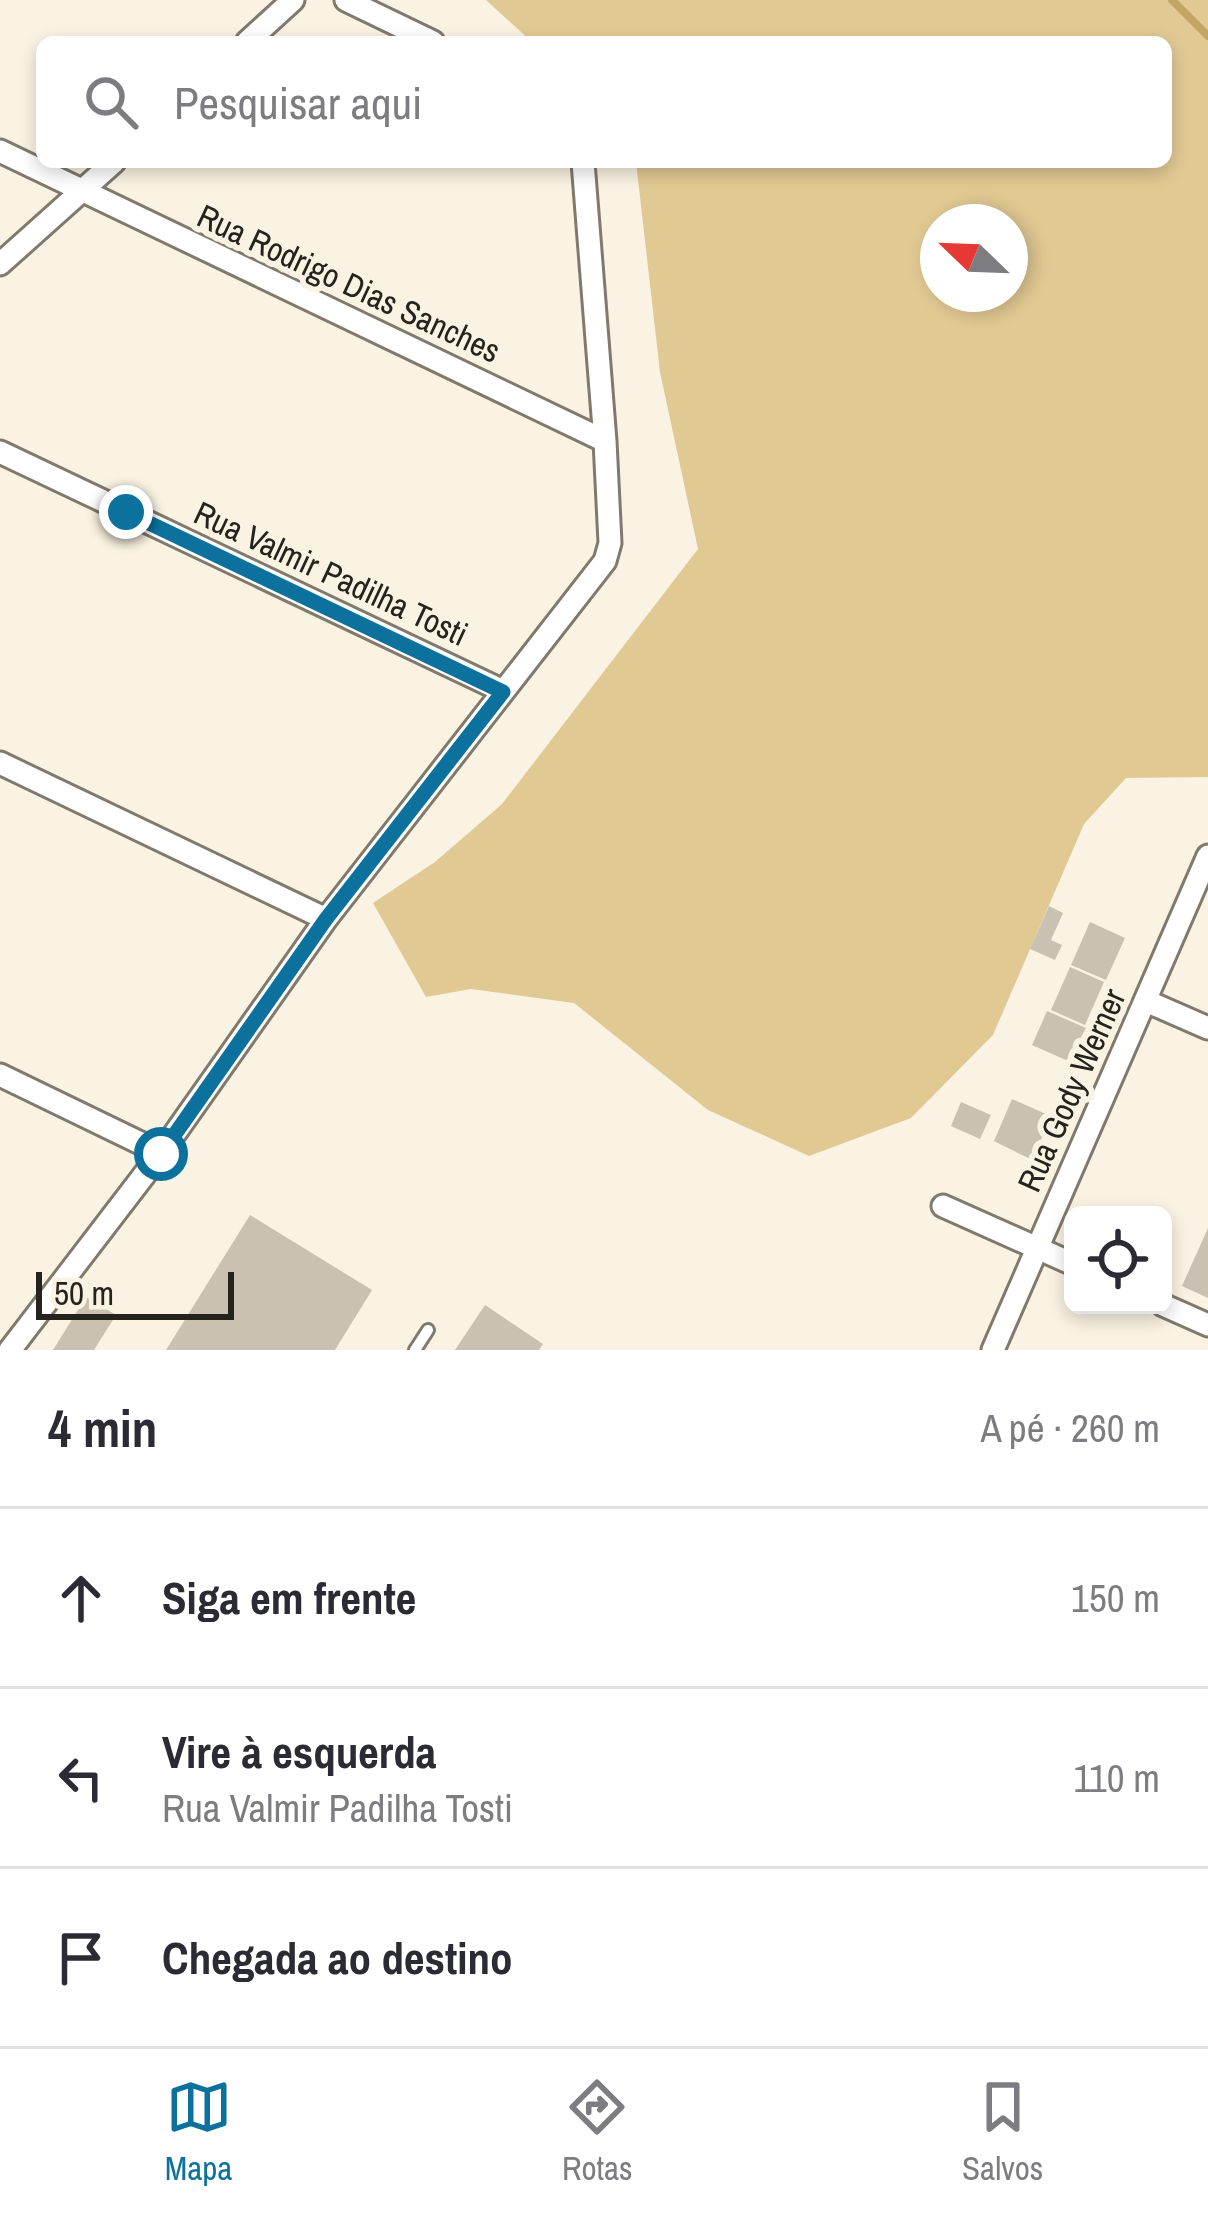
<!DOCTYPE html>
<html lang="pt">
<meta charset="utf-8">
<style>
body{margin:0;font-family:"Archivo Narrow",sans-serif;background:#f7f7f7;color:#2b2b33}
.controls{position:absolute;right:36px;bottom:36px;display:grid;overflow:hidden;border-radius:18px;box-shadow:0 6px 18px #0003}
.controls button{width:108px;height:108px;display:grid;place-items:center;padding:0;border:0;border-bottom:3px solid #e1e1e2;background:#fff;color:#2b2b33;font:60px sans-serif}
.compass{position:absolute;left:920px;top:204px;width:108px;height:108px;border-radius:50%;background:#fff;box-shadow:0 6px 18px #0003;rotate:293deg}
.scale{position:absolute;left:36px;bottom:30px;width:198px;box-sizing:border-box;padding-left:12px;border:6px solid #26231d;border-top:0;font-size:33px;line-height:42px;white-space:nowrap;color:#26231d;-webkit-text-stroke:9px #faf3e3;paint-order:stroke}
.stop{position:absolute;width:36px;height:36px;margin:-27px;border:9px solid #0d719e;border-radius:50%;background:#fff}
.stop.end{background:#0d719e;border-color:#fff;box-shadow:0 3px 12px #0008}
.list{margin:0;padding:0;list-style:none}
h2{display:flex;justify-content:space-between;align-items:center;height:156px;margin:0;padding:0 48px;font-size:51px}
h2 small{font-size:39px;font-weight:400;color:#7c7c81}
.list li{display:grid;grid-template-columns:78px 1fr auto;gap:36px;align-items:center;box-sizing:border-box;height:180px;padding:0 48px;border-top:3px solid #e1e1e2}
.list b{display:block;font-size:45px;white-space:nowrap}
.list p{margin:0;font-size:39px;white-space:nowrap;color:#7c7c81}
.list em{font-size:39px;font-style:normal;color:#7c7c81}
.icon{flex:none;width:66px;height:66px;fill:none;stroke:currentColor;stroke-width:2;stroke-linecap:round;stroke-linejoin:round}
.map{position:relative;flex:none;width:1208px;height:1350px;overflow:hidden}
.search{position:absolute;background:#fff;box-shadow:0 6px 18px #0003;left:36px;right:36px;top:36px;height:132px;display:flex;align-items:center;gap:30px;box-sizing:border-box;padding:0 42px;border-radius:18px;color:#7c7c81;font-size:45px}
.sheet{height:696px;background:#fff}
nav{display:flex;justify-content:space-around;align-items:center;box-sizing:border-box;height:168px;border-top:3px solid #e1e1e2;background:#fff;font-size:33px;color:#7c7c81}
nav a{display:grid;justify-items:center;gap:6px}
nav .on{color:#0d719e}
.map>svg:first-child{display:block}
</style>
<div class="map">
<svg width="1208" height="1350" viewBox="0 0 1208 1350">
<rect width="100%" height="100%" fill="#faf3e3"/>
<path fill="#e1c993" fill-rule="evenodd" d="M 486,0 L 1208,0 L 1208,777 L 1126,778 L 1084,824 L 993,1035 L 911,1118 L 809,1156 L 708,1110 L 574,1003 L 471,989 L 426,997 L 373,903 L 435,862 L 502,804 L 698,549 L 660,372 L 636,162 L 1166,162 L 1166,42 L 532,42 ZM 938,222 L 1010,222 L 1010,294 L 938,294 Z"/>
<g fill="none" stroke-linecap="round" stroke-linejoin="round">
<path stroke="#c4a663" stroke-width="8" d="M 1172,0 L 1208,36"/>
</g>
<path fill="#c9c2b3" d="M 1049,906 L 1063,913 L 1051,940 L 1062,945 L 1055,960 L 1030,949 Z
M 1090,922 L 1125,938 L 1106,980 L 1071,965 Z
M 1070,967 L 1104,982 L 1085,1025 L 1051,1010 Z
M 1047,1011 L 1086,1028 L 1068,1061 L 1032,1045 Z
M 1012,1099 L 1046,1114 L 1039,1128 L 1045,1131 L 1032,1160 L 994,1141 Z
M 961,1102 L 991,1115 L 980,1139 L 951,1126 Z
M 250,1215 L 372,1290 L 335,1350 L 166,1350 Z
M 1208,1228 L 1208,1298 L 1182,1286 Z
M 86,1297 L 116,1315 L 94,1350 L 53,1350 Z
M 485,1305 L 543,1344 L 539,1350 L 455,1350 Z"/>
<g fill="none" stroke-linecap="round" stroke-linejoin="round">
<g stroke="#817a6c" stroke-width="16">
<path id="service" d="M 415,1350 L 428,1330"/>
</g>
<g stroke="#817a6c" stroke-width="27">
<path id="minor" d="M 346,0 L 433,42
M 247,42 L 293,0
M 0,151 L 605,441
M 0,264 L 114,162
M 0,452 L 503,691
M 0,763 L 326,919
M 1146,1001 L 1208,1028
M 0,1075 L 161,1153
M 943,1206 L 1073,1264
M 1163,1305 L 1208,1325
M 10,1350 L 161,1153 L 326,919 L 605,561 L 610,543 L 605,441 L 583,162
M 993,1350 L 1208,856"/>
</g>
<use href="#service" stroke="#fff" stroke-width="10"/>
<use href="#minor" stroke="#fff" stroke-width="21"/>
</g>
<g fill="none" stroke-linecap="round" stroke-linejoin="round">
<path stroke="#0d719e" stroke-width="15" d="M 126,512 L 503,692 L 326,919 L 161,1154"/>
</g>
<g text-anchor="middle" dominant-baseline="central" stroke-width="12" stroke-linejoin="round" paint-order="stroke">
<g font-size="33" fill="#26231d" stroke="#faf3e3">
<text transform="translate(349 283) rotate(25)">Rua Rodrigo Dias Sanches</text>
<text transform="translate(331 573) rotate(25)">Rua Valmir Padilha Tosti</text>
<text transform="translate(1071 1090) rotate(-66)">Rua Gody Werner</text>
</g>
</g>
</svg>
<div class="controls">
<button><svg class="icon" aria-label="locate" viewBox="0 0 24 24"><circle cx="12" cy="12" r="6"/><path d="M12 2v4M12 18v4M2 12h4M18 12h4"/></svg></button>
</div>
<svg class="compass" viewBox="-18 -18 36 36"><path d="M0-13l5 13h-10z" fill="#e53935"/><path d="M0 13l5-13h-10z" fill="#7c7c81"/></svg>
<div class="scale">50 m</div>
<div class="stop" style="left:161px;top:1154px"></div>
<div class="stop end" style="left:126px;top:512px"></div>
<div class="search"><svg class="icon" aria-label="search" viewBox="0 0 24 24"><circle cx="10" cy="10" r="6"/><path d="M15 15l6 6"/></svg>Pesquisar aqui</div>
</div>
<section class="sheet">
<h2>4 min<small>A pé · 260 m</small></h2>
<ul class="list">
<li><svg class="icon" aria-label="ahead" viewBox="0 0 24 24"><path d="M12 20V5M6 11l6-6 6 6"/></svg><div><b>Siga em frente</b></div><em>150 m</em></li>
<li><svg class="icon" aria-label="left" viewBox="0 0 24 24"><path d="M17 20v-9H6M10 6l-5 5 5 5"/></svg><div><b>Vire à esquerda</b><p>Rua Valmir Padilha Tosti</p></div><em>110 m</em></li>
<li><svg class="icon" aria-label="arrive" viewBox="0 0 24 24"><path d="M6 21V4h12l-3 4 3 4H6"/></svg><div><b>Chegada ao destino</b></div></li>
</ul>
</section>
<nav>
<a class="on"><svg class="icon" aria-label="map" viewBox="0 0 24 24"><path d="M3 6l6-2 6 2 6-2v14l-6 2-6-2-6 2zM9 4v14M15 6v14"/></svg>Mapa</a>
<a><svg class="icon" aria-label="directions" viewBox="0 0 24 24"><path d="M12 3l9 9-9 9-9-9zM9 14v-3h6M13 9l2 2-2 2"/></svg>Rotas</a>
<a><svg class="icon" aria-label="saved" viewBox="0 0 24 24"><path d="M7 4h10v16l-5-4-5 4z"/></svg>Salvos</a>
</nav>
